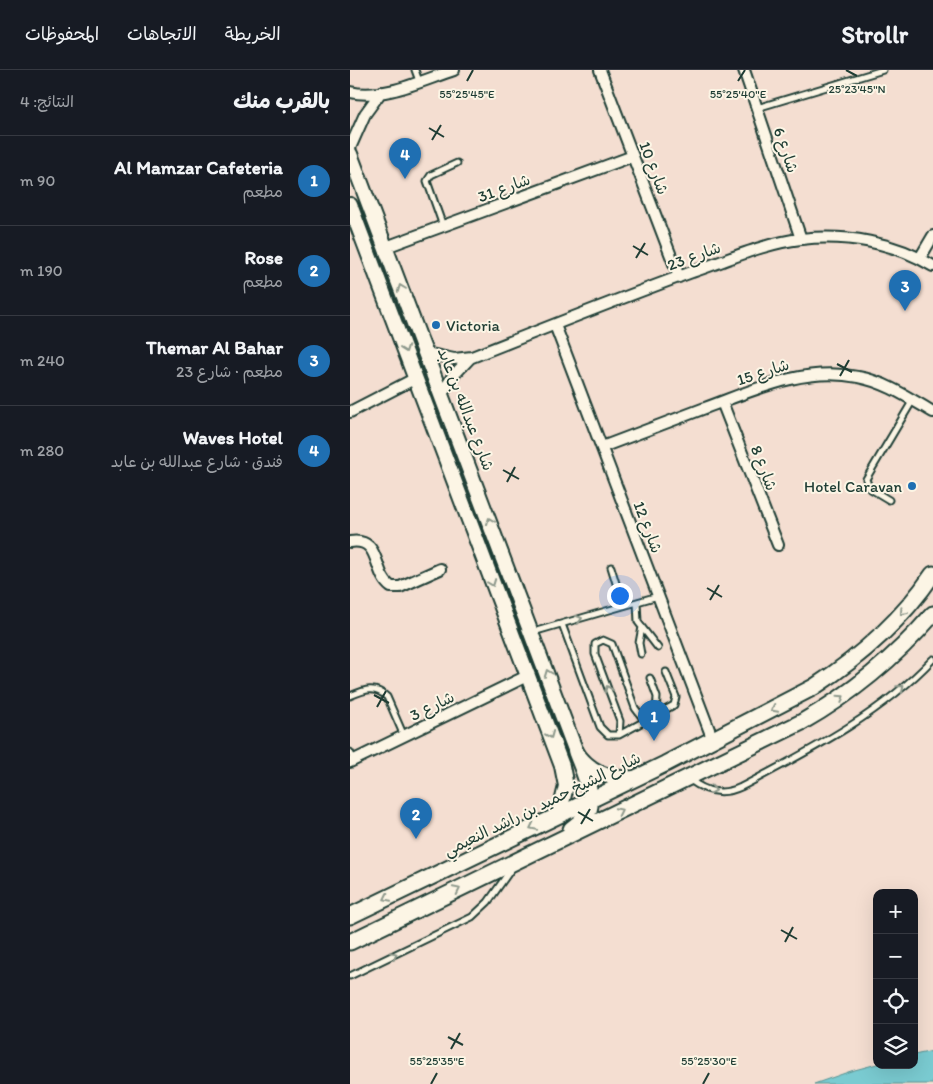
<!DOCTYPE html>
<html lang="ar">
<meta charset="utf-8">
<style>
body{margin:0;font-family:Itim,"Playpen Sans Arabic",sans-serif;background:#242831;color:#f1f3f6;direction:rtl}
.controls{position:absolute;right:15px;bottom:15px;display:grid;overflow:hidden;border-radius:10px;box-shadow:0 5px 20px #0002}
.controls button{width:45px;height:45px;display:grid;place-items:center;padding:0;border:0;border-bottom:1px solid #363941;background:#171b24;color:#f1f3f6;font:25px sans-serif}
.you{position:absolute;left:269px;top:525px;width:18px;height:18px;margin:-12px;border:4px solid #fff;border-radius:50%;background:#1a73e8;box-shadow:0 0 0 8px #1a73e833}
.badge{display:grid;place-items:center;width:32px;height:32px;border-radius:50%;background:#1f6fb2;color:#fff;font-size:16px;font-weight:700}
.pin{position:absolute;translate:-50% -41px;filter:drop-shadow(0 1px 2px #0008)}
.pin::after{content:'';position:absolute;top:26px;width:18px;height:15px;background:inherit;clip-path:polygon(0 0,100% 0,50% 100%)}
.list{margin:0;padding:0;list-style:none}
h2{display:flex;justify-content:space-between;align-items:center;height:65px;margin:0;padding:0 20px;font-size:21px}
h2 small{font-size:16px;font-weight:400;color:#9ea1a6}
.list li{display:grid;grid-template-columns:32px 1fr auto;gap:15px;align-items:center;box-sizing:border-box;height:90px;padding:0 20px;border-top:1px solid #363941}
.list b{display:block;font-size:19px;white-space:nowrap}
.list p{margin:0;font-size:16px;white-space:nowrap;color:#9ea1a6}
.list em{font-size:16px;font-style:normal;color:#9ea1a6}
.icon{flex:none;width:28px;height:28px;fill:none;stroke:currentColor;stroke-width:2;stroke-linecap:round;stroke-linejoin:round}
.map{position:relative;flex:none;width:583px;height:1014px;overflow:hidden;direction:ltr}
header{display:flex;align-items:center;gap:30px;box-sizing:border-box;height:70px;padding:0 25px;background:#171b24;border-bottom:1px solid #363941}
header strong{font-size:24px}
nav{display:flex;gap:28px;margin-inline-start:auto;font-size:18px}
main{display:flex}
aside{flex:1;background:#171b24}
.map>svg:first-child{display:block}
</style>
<header>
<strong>Strollr</strong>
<nav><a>الخريطة</a><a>الاتجاهات</a><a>المحفوظات</a></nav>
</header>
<main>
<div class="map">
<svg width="583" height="1014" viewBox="0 0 583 1014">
<rect width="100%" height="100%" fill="#f4ded1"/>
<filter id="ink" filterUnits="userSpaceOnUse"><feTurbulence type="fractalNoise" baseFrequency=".02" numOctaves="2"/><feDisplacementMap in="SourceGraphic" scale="10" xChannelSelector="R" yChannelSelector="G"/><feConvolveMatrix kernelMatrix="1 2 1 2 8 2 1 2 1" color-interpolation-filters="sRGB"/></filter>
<g filter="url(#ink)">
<path fill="#7acbd1" stroke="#569292" d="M 583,981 L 583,1014 L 464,1014 L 501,1001 L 527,994 L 564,995 L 564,985 Z"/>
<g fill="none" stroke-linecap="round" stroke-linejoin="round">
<g stroke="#1f3d34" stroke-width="9">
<path id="lane" d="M 65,0 L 69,11
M 407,38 L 533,0
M 93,156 L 77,111 L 81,105 L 107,93
M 539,430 L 519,418 L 516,409 L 563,330
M 261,497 L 273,536
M 287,532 L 288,552 L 308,578
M 212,554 L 250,657 L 258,665 L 269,665 L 324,635 L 326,627 L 316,602
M 183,562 L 308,526
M 291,584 L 289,573 L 292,557
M 300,608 L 307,627 L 306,644
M 0,626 C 14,620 25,615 37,627 L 54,666
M 269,665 L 270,651 L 245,584 L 245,574 L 253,570 L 262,574 L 285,638 L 294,650
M 0,682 L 4,690
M 340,710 C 356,722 372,726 391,717 C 459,681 529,646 583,589
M 0,906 L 122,847 L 138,832 L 162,798"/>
</g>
<g stroke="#1f3d34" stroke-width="14">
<path id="street" d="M 250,0 L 329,207
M 394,0 L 451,169
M 0,22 C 33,30 73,10 104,0
M 0,78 L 15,44 L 31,22
M 36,177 L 283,86
M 570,188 L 583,166
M 205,255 L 363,670
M 76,283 L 104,289 L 122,287 C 195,258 268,229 342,202 C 378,190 414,173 451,169 C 496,164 544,172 583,196
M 92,324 L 102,307 L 121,287
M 372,332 L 428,475
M 0,342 L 66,308
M 252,377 C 286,364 320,351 355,338 C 404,320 454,296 508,307 C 536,312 559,328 583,342
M 0,472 C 32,467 22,503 41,517 L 50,517 L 90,499
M 0,692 L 177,606"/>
</g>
<g stroke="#1f3d34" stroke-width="18">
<path id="secondary" d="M 0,84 L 226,682 C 240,703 262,710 286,708
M 0,135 L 212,696 L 216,716 L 209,745"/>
</g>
<g stroke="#1f3d34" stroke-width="19">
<path id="primary" d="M 221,759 C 226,755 232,751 236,746 C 248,730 232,699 226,682
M 0,846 L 315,694 L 464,617 C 510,587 552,550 583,504
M 0,872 L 452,652 C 503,623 545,588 583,544"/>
</g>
<use href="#lane" stroke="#fcf5e5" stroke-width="5"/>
<use href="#street" stroke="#fcf5e5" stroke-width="10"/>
<use href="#secondary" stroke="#fcf5e5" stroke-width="14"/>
<use href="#primary" stroke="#fcf5e5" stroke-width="15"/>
</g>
<defs><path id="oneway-chevron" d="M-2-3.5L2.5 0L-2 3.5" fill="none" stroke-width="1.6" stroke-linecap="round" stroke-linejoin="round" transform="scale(1.25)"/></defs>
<g stroke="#8e998c">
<use href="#oneway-chevron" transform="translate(51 218) rotate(-111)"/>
<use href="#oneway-chevron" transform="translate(55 279) rotate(70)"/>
<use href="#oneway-chevron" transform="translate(140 451) rotate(-111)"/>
<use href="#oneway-chevron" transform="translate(142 513) rotate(69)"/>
<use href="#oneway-chevron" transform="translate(553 542) rotate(132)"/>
<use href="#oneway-chevron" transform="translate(229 549) rotate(-16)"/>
<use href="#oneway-chevron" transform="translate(198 603) rotate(-111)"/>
<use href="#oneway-chevron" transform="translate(551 618) rotate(-40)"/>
<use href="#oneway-chevron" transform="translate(258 619) rotate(-110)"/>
<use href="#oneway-chevron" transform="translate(491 628) rotate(-34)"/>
<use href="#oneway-chevron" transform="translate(424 639) rotate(153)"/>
<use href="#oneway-chevron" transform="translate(200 665) rotate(68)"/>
<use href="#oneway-chevron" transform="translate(363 720) rotate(11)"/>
<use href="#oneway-chevron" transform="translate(269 741) rotate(-26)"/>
<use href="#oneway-chevron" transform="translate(183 757) rotate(154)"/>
<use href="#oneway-chevron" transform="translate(107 820) rotate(-26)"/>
<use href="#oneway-chevron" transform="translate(37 828) rotate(154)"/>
<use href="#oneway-chevron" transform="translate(44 885) rotate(-26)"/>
</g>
</g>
<path fill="none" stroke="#1f3d34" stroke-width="2" d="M 496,0 L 507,6M 117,11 L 123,0M 388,11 L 395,0M 79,58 L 94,67M 82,70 L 91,55M 283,176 L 298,185M 286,188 L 295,173M 487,294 L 502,302M 490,306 L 499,290M 153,400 L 169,409M 157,412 L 165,397M 357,518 L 372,527M 360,530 L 369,515M 24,625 L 39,633M 27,637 L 36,621M 228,742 L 243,751M 231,754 L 240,739M 431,860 L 447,869M 435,872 L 443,857M 98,967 L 113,975M 101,979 L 110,963M 81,1014 L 87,1003M 353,1014 L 359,1003"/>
<g fill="#1f6fb2" stroke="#fcf5e5" stroke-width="2">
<circle cx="86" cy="255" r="5"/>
<circle cx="562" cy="416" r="5"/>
</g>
<g text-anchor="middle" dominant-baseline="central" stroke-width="4" stroke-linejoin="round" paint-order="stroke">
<g font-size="16" fill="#1f3d34" stroke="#fcf5e5">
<text transform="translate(436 80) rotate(71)">شارع 6</text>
<text transform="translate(304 98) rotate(69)">شارع 10</text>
<text transform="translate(154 118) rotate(-20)">شارع 31</text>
<text transform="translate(344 186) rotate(-20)">شارع 23</text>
<text transform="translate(413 302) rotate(-18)">شارع 15</text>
<text transform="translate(116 339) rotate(69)">شارع عبدالله بن عابد</text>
<text transform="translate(414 398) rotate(69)">شارع 8</text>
<text transform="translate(298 457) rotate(69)">شارع 12</text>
<text transform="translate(82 636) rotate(-26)">شارع 3</text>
<text transform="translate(192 734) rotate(-26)">شارع الشيخ حميد بن راشد النعيمي</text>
</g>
<g font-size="16" fill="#1f3d34" stroke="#fcf5e5" text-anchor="start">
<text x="96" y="255">Victoria</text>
<text x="552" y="416" text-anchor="end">Hotel Caravan</text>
</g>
</g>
<g font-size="12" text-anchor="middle" fill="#1f3d34" stroke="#fcf5e5" stroke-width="4" stroke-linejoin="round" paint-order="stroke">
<text x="507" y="23">25°23'45"N</text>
<text x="117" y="28">55°25'45"E</text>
<text x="388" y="28">55°25'40"E</text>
<text x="87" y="995">55°25'35"E</text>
<text x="359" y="995">55°25'30"E</text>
</g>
</svg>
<div class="controls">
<button>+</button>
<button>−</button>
<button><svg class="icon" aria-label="locate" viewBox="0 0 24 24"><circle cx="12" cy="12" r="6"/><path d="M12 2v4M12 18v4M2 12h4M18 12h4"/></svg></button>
<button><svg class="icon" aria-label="layers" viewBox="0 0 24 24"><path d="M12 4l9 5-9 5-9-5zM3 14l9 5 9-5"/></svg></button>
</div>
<div class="you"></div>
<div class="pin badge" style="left:304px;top:671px">1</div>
<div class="pin badge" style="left:66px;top:769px">2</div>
<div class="pin badge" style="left:555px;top:241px">3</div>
<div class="pin badge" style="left:55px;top:109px">4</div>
</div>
<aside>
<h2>بالقرب منك<small>النتائج: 4</small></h2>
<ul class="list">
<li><span class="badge">1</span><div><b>Al Mamzar Cafeteria</b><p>مطعم</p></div><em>90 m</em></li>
<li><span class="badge">2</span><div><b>Rose</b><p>مطعم</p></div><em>190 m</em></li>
<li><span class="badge">3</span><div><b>Themar Al Bahar</b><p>مطعم · شارع 23</p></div><em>240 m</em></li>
<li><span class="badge">4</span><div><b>Waves Hotel</b><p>فندق · شارع عبدالله بن عابد</p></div><em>280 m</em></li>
</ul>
</aside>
</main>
